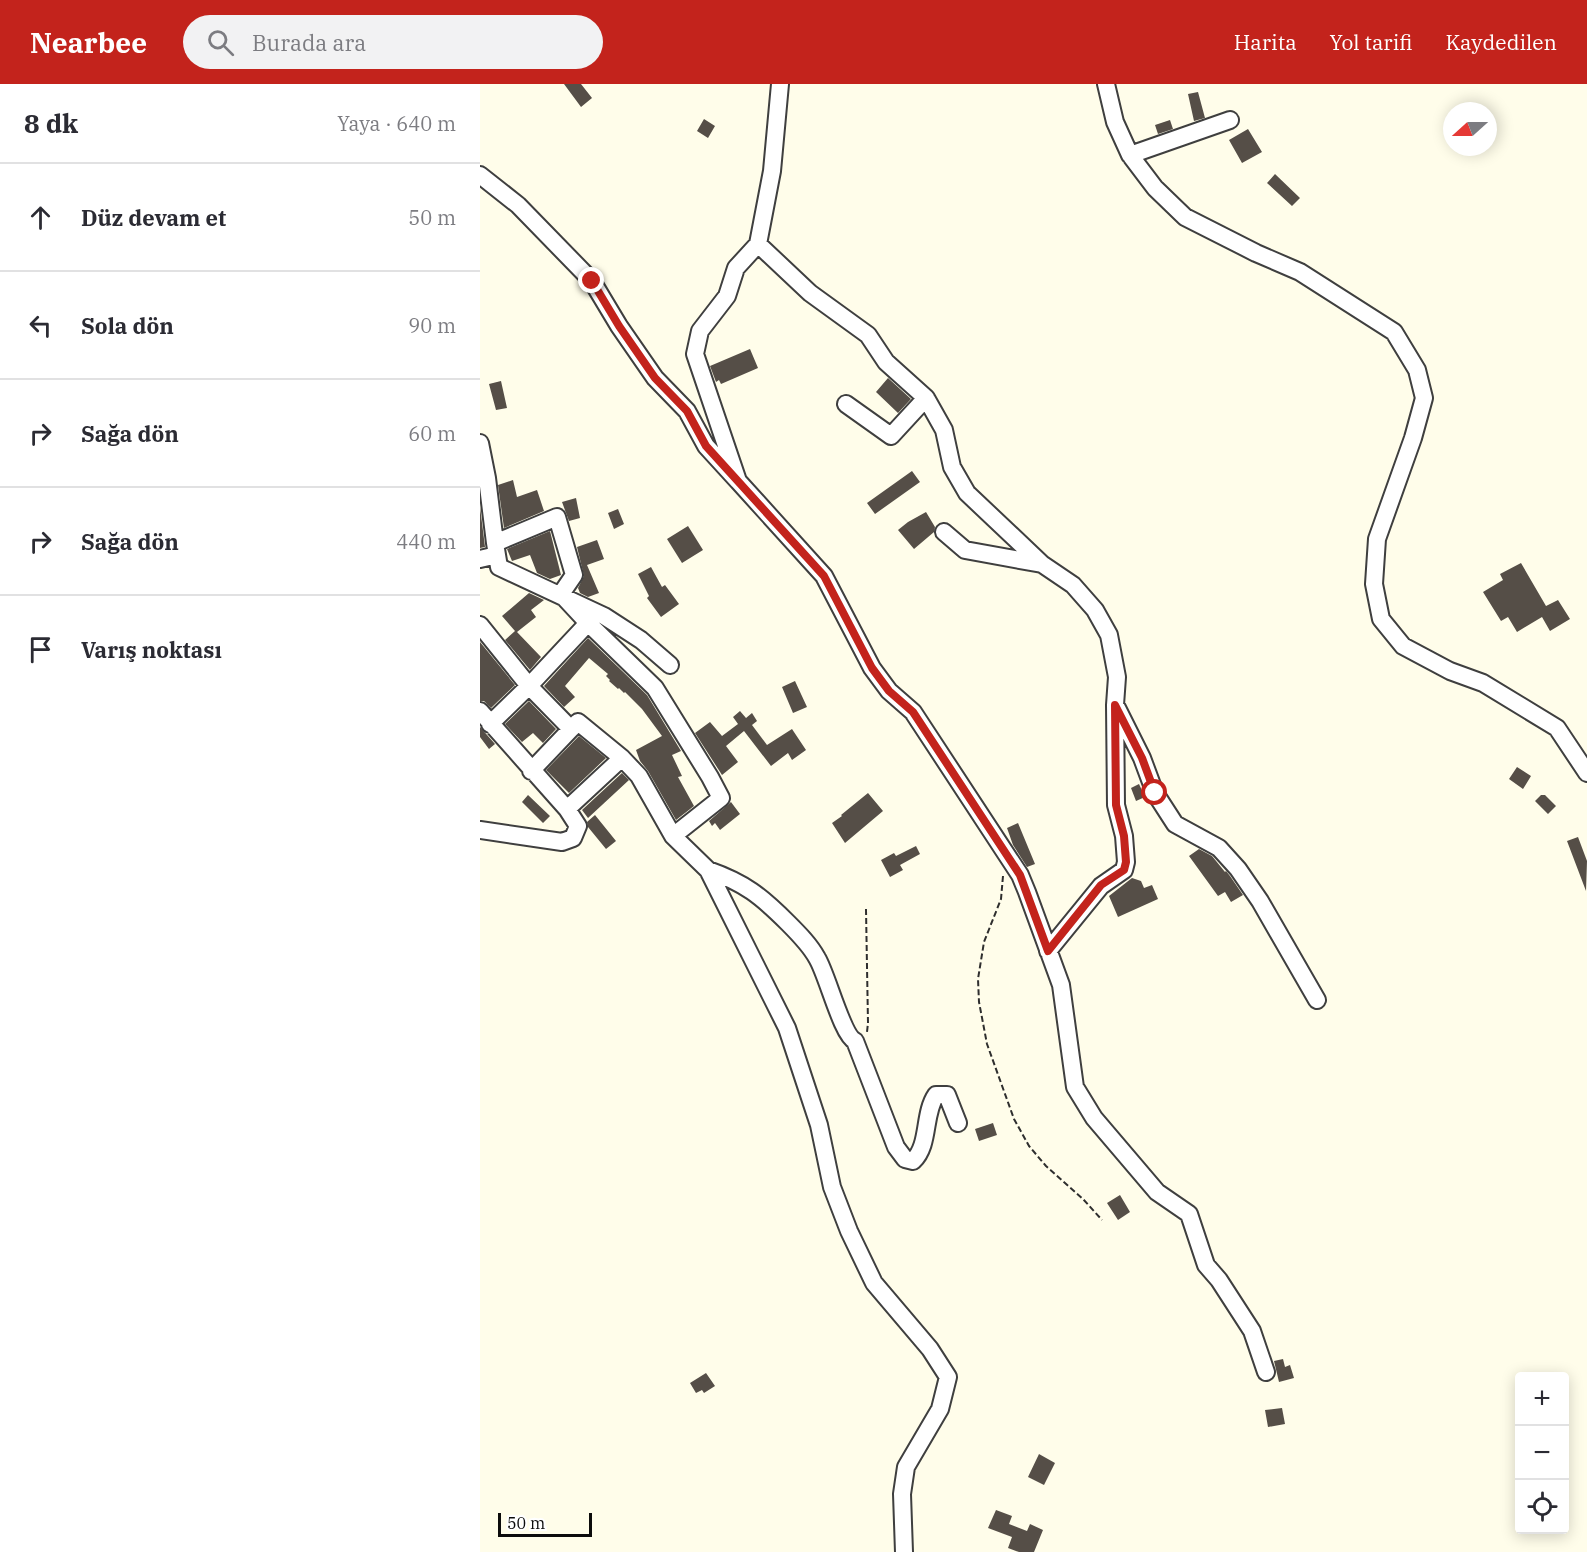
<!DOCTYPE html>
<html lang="tr">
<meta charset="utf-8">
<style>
body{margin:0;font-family:"IBM Plex Serif",serif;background:#f2f2f3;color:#2b2b33}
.controls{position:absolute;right:18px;bottom:18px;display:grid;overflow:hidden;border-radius:6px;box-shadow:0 3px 15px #0003}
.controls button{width:54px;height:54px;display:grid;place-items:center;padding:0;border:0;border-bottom:2px solid #e1e1e2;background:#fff;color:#2b2b33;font:30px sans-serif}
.compass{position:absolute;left:963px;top:18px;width:54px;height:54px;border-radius:50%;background:#fff;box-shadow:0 3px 15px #0003;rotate:249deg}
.scale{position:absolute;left:18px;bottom:15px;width:94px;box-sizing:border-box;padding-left:6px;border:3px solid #0c0c0c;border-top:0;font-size:16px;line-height:21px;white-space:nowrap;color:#0c0c0c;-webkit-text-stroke:4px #fff;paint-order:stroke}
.stop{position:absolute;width:18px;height:18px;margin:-14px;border:4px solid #c3231c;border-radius:50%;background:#fff}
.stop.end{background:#c3231c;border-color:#fff;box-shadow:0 2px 6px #0008}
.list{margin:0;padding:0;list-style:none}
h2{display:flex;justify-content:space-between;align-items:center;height:78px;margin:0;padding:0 24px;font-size:26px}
h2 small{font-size:20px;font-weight:400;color:#7c7c81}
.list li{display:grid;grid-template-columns:39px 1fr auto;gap:18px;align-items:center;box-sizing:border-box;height:108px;padding:0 24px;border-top:2px solid #e1e1e2}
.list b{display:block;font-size:22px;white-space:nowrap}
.list em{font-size:20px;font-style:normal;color:#7c7c81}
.icon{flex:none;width:33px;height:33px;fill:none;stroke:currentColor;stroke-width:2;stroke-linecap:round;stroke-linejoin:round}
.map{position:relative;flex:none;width:1107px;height:1468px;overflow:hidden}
header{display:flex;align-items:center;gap:36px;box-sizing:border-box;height:84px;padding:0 30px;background:#c3231c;color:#fff}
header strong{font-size:28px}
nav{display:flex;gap:33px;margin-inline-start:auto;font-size:21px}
.search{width:420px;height:54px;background:#f2f2f3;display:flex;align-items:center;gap:15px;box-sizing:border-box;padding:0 21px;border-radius:33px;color:#7c7c81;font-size:22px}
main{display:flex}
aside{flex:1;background:#fff}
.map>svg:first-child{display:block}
</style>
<header>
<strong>Nearbee</strong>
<div class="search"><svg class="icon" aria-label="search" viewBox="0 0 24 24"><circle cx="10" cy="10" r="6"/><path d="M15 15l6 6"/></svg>Burada ara</div>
<nav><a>Harita</a><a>Yol tarifi</a><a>Kaydedilen</a></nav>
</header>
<main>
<aside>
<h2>8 dk<small>Yaya · 640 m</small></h2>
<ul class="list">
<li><svg class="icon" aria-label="ahead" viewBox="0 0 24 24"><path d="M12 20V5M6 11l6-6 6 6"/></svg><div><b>Düz devam et</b></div><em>50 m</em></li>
<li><svg class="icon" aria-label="left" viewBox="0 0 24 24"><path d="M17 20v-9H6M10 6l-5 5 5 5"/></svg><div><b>Sola dön</b></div><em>90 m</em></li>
<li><svg class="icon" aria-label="right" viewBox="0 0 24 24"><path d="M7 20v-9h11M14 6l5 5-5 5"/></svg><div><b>Sağa dön</b></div><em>60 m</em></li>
<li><svg class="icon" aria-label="right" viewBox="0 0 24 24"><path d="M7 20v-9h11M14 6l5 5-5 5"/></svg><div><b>Sağa dön</b></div><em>440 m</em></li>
<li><svg class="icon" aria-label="arrive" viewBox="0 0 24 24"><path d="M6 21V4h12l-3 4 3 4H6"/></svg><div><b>Varış noktası</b></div></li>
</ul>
</aside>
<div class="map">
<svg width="1107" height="1468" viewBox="0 0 1107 1468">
<rect width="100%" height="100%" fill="#fffdea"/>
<path fill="#554e47" d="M 84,0 L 101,0 L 112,14 L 101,23 Z
M 718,8 L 725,34 L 714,37 L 708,10 Z
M 224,35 L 235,42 L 228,54 L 217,47 Z
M 690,36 L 693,45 L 678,50 L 675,41 Z
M 768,45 L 782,68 L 762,79 L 749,56 Z
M 795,90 L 820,114 L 812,122 L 787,99 Z
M 270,265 L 278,284 L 241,300 L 239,296 L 236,298 L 230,282 Z
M 408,294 L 431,315 L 418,329 L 396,308 Z
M 21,297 L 27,324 L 16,326 L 9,300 Z
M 432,387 L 440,398 L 395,430 L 387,419 Z
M 33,396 L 37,413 L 57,406 L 64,427 L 24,444 L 18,401 Z
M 96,414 L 100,434 L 89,437 L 82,418 Z
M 0,423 L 5,463 L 0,464 Z
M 138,425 L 144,440 L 134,445 L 128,429 Z
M 446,428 L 455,443 L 454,448 L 434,465 L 418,446 L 428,438 Z
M 208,442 L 223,466 L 202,479 L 187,455 Z
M 70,447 L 81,491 L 70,495 L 57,489 L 50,471 L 32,477 L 27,465 Z
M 117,456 L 124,475 L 107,481 L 119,509 L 108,513 L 100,509 L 98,504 L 104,492 L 97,463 Z
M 1041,479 L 1066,522 L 1078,516 L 1090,535 L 1070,547 L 1062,533 L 1037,548 L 1028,533 L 1021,537 L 1003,508 L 1023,496 L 1020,490 Z
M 171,483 L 182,503 L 185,501 L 199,520 L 181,533 L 167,514 L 169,512 L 158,490 Z
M 49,509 L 64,516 L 51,526 L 56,533 L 37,548 L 61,573 L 50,586 L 25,556 L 35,547 L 22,532 Z
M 108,554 L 167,611 L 201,667 L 192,671 L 202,692 L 198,693 L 214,722 L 196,736 L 168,687 L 160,677 L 156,666 L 182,652 L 162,625 L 145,608 L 144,609 L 139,604 L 138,605 L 129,597 L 130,596 L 126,592 L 128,590 L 109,574 L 85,602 L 95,613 L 84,623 L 64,602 Z
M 0,558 L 35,601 L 11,624 L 4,617 L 0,617 Z
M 315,597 L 327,623 L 313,629 L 302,603 Z
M 49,617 L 76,645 L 63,659 L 53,649 L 42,658 L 25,640 Z
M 260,627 L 266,634 L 272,629 L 277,637 L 272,641 L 287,661 L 312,645 L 326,666 L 312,676 L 308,669 L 291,682 L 264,647 L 246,662 L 258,678 L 242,691 L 215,649 L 230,638 L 242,652 L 258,640 L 253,633 Z
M 0,643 L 15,660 L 9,665 L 0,653 Z
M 99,652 L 126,674 L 89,709 L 66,686 Z
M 1037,683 L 1051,692 L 1043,705 L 1029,695 Z
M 142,689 L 149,696 L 108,734 L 102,726 Z
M 659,700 L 665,713 L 656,717 L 651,704 Z
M 388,709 L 403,727 L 365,759 L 352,739 L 362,732 L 361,731 Z
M 48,711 L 70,732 L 63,739 L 42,718 Z
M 1061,711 L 1065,711 L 1076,722 L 1068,730 L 1055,717 Z
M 251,718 L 260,730 L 240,746 L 235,739 L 232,742 L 229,737 Z
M 115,731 L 136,757 L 126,765 L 108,743 L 107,738 Z
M 538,739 L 555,780 L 547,783 L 533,761 L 527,744 Z
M 1098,753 L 1107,777 L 1106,807 L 1087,757 Z
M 436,762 L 440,770 L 420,781 L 423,786 L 410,793 L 401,776 L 414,769 L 416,772 Z
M 719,765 L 732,772 L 745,788 L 746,787 L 750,792 L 763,811 L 751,818 L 745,808 L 738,812 L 709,772 Z
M 652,794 L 661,797 L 664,804 L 672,801 L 678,815 L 638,833 L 629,812 Z
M 513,1039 L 517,1051 L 499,1057 L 495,1045 Z
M 640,1111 L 650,1128 L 638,1136 L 627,1119 Z
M 803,1275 L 805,1283 L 810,1281 L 814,1294 L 799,1298 L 794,1277 Z
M 226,1289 L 235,1302 L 224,1309 L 222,1306 L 216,1309 L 210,1299 Z
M 802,1324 L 805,1340 L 788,1343 L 785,1326 Z
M 559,1370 L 575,1379 L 564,1401 L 548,1393 Z
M 516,1426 L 532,1432 L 529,1440 L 547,1447 L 550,1440 L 563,1446 L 554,1468 L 539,1468 L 528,1464 L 532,1453 L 508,1444 Z"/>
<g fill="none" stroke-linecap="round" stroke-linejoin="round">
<g stroke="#3f3f3f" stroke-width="20">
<path id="minor" d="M 300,0 L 292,87 L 278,160 L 330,209 L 388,251 L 406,278 L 446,314 L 464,346 L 472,383 L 487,409 L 562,480 L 593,501 L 615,526 L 629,551 L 637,593 L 635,621 L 636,721 L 644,752 L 646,778 L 644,786 L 621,802 L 568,867
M 626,0 L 635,38 L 650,71 L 675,104 L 705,133 L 776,169 L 820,188 L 914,248 L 937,286 L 944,314 L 933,354 L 897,455 L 894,500 L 901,535 L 923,562 L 970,587 L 1003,599 L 1077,644 L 1107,689
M 650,71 L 750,36
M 0,91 L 38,121 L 112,197 L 139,242 L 175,294 L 207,327 L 226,362 L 258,397 L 215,270 L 220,247 L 247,212 L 256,184 L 278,160
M 366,320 L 411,352 L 446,314
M 0,359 L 7,394 L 15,459
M 258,397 L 344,492 L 392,584 L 409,607 L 433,628 L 540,791 L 547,808 L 581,901 L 595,1003 L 614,1034 L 677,1108 L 709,1130 L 726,1181 L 739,1196 L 772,1247 L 786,1288
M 464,448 L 485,466 L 562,480
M 0,475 L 17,471 L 19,483 L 124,532 L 161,556 L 190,581
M 108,539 L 175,604 L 230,693 L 241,714 L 193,752
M 0,541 L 49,602 L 91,645 L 98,638 L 142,674 L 159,692 L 193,752 L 228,786 L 307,944 L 339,1041 L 352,1103 L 369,1147 L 394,1199 L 450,1265 L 468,1293 L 460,1325 L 426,1383 L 422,1410 L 424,1468
M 637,624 L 662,674 L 675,709 L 695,740 L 739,764 L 758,785 L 780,817 L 837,916
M 0,627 L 87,725 L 98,742 L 93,754 L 82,758 L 0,746
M 10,640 L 49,602 L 108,539 L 81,510 L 94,491 L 77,433 L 15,459 L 17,471
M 51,687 L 91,645
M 87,725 L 142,674
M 228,786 C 265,799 281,812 308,839 C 319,850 330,861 337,874 C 347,890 362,951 375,957 L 416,1063 L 425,1075 L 433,1077 C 450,1061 443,1030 456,1011 L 467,1011 L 478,1039"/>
</g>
<path stroke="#2e2e2e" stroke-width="2" stroke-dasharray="6 3" stroke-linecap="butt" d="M 523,792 L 521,815 L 504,858 L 498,895 L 499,918 L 507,960 L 534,1035 L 549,1062 L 566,1082 L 603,1115 L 622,1136
M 386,825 L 388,939 L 387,948"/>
<use href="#minor" stroke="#fff" stroke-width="16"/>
</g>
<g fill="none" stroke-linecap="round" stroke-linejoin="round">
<path stroke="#c3231c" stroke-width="8" d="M 112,197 L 139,242 L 175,294 L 207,327 L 226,362 L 344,492 L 392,584 L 409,607 L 433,628 L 540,791 L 568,867 L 621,801 L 644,786 L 646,778 L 644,752 L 636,721 L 635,621 L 662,674 L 675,709"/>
</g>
</svg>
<div class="controls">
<button>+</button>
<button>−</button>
<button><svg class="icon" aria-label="locate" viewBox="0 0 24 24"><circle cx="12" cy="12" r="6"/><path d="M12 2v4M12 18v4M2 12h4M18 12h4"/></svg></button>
</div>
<svg class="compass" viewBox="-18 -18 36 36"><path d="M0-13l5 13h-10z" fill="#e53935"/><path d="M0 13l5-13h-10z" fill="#7c7c81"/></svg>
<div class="scale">50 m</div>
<div class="stop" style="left:675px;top:709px"></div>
<div class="stop end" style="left:112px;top:197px"></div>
</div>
</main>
